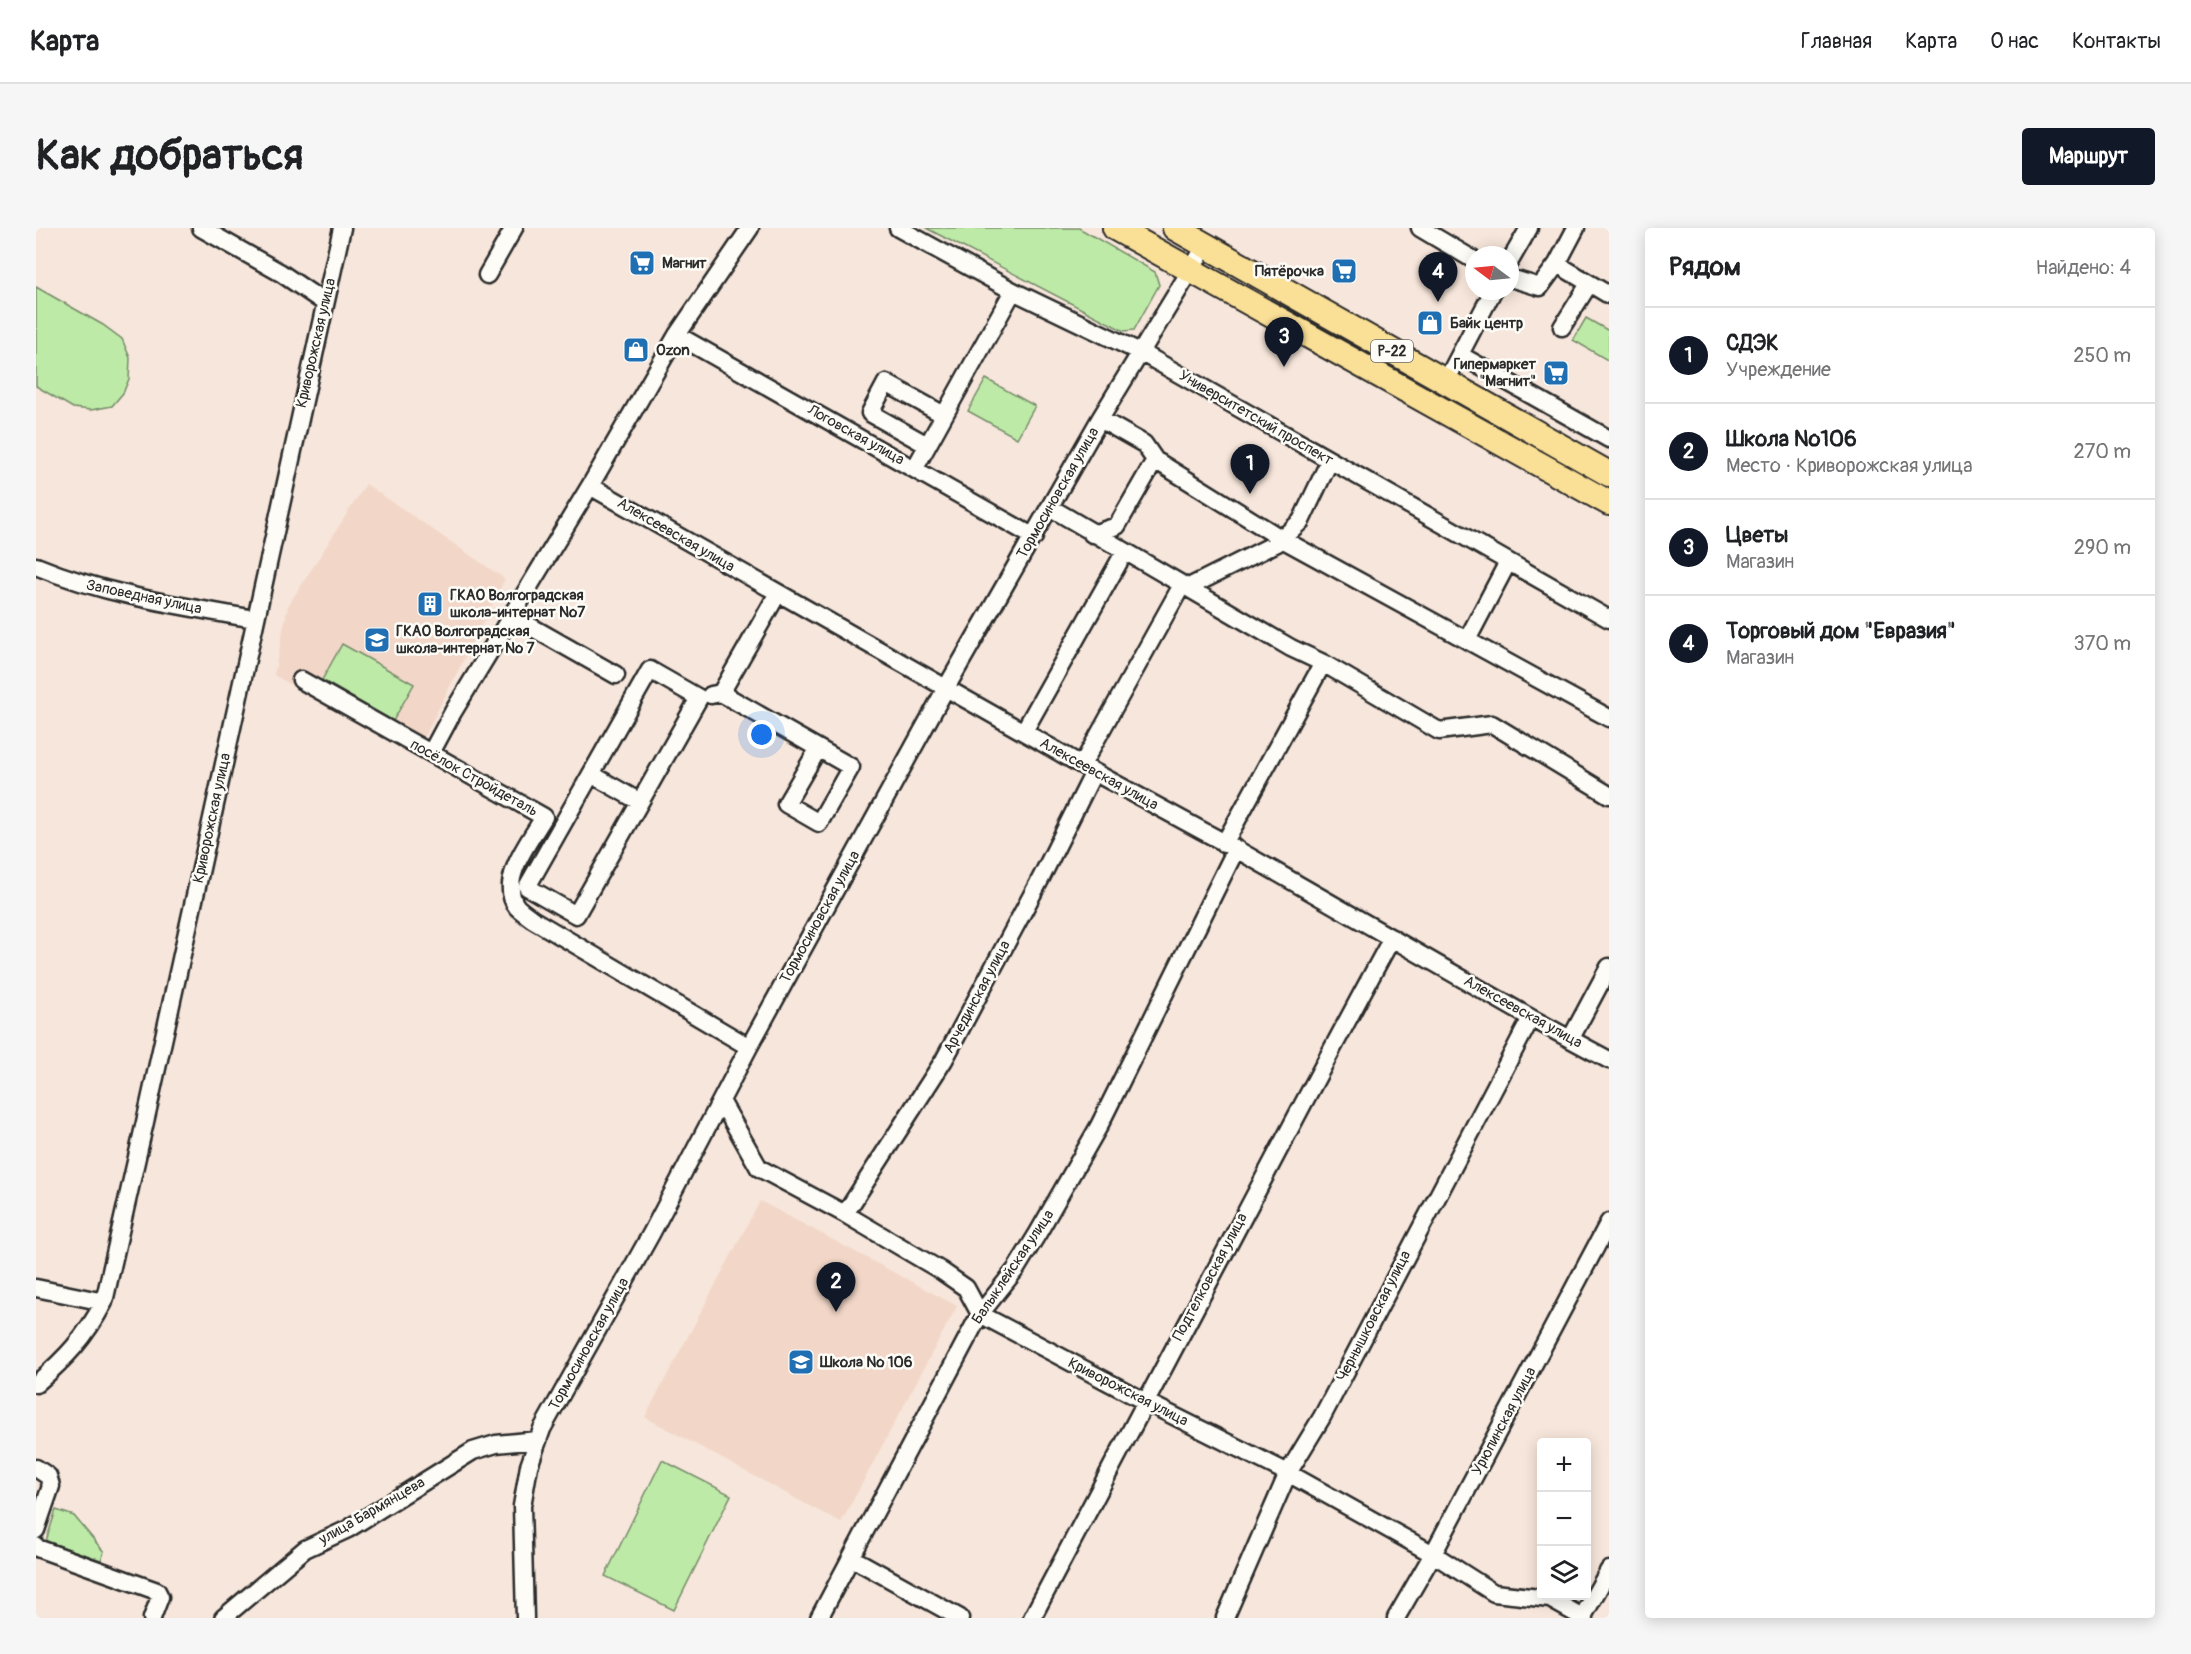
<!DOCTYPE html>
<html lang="ru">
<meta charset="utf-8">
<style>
body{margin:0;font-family:Pangolin,sans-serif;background:#f6f6f6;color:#202124}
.controls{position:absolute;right:18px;bottom:18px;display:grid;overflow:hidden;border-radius:6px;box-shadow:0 3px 15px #0003}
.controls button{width:54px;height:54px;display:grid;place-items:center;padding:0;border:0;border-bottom:2px solid #e0e0e0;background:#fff;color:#202124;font:30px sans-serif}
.compass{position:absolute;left:1429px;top:18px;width:54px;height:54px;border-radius:50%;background:#fff;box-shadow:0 3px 15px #0003;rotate:286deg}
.you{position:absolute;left:726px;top:507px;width:21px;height:21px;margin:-15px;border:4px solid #fff;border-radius:50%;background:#1a73e8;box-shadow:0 0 0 9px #1a73e833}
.badge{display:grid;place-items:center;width:39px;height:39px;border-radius:50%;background:#111827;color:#fff;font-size:20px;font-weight:700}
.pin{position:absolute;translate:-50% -50px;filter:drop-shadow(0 2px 3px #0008)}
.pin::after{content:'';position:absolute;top:32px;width:21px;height:18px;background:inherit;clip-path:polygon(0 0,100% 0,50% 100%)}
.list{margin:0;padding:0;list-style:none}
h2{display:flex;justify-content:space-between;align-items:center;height:78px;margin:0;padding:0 24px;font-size:26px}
h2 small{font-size:20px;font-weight:400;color:#757577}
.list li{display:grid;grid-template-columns:39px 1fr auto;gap:18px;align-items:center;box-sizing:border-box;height:96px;padding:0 24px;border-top:2px solid #e0e0e0}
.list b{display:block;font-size:22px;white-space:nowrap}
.list p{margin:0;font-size:20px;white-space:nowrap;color:#757577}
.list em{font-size:20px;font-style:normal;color:#757577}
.icon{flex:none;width:33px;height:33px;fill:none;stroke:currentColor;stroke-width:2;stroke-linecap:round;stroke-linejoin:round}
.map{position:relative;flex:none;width:1573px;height:1390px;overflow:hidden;border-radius:6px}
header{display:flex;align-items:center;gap:36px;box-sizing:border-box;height:84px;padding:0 30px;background:#fff;border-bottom:2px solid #e0e0e0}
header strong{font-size:28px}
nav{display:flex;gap:33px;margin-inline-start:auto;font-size:21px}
.intro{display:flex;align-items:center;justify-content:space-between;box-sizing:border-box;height:144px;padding:0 36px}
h1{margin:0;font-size:42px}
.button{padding:15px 27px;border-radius:6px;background:#111827;color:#fff;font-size:21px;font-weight:700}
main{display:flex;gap:36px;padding:0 36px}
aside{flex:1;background:#fff;border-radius:6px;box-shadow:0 3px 15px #0003}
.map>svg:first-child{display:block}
</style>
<header>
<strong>Карта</strong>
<nav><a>Главная</a><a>Карта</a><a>О нас</a><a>Контакты</a></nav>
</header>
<div class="intro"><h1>Как добраться</h1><a class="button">Маршрут</a></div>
<main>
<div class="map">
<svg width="1573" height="1390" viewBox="0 0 1573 1390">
<rect width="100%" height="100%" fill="#f7e6db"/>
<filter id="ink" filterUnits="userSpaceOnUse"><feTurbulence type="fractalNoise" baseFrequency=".0167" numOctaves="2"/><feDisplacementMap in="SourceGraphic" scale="12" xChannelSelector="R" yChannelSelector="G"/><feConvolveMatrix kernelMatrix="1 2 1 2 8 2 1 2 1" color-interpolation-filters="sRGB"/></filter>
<g filter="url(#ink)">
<path fill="#f2d7c8" d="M 330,256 L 469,351 L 379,527 L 238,447 L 252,378 Z
M 724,973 L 921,1078 L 805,1295 L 609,1189 Z"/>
<path fill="#beeaa7" stroke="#748a69" stroke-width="1.5" d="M 890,0 L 1043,0 L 1119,44 L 1123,57 L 1098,102 L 1088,103 Z
M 0,59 L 67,97 L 86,111 L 94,130 L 93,151 L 87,165 L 76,178 L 55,182 L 37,180 L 0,158 Z
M 1550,90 L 1573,103 L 1573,133 L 1537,112 Z
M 950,151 L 999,178 L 981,210 L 932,183 Z
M 306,416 L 378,456 L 357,493 L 286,452 Z
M 626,1232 L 695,1267 L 638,1382 L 569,1348 Z
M 20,1282 L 38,1288 L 68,1324 L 65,1332 L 10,1313 Z"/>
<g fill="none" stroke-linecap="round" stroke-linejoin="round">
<g stroke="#2b2b2b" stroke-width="21">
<path id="minor" d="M 165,0 L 245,45 L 289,75
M 862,0 L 977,63 L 1106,125 L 1573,391
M 1384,0 L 1438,32
M 1540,0 L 1521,36 L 1573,67
M 1474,33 L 1493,0
M 451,47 L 478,0
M 1474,50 L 1504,59 L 1521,36
M 1526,99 L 1553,56
M 641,107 L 998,309
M 1424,127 L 1573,211
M 1410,153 L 1457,63
M 1064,191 L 1108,216 L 1119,232 L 1246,311 L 1573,490
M 891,217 L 834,185 L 850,155 L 908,187
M 879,240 L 977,63
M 554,258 L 1058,544 L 1200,621 L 1495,790 L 1573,832
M 1015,280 L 1255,420 L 1287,435
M 1056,306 L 1081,298 L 1119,232
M 0,338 C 70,367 144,378 219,391
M 1151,360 L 1241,315 L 1265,293 L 1294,232
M 476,388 L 580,447
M 1431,412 L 1472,334
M 614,442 L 663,470 L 540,687 L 491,659 Z
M 265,452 L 508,589 C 495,611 461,653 481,679 C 485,683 491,687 496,691 L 713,819
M 685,465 L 815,539 L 783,595 L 750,576 L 782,521
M 675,467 L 685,465 L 742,365
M 988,503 L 1088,325
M 395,525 L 417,484 L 554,258 L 641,107 L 714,0
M 1046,537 L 1146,357
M 555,546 L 604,574
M 1188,616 L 1287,435 L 1403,503 L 1456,496 L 1573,567
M 1535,810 L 1573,739
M 685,873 L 723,940 L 809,986 L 904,1042 L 930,1060 L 944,1086 L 1108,1173 L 1252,1245 L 1397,1326 L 1458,1365 L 1514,1371 L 1548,1390
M 809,986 L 908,832 L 1005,650 L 1058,544
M 0,1060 L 68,1074
M 0,1156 C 31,1129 49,1110 68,1074 L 114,872 L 306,0
M 0,1240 L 12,1248 L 15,1258 L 0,1302
M 0,1318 L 1,1320 L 121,1363 L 124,1369 L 116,1390
M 816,1330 L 924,1390
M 187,1390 L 269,1321 L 312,1301 L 437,1223 L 460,1216 L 502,1212
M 489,1390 L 486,1278 L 493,1238 L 506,1201 L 615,1006 L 713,819 L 910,460 L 1064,191 L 1170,17
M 783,1390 L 944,1086 L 980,1041 L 1002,1005 L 1063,898 L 1200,621
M 996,1390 C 1054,1278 1113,1167 1172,1056 C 1233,941 1293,825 1356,710
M 1189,1390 L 1252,1245 L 1286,1189 L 1495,790
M 1360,1390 L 1397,1326 L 1573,994
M 1546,1390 L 1573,1342"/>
</g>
<g stroke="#2b2b2b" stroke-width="28">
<path id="highway" d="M 1079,0 L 1573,275
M 1139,0 L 1573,246"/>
</g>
<use href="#minor" stroke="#fdfcf7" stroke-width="16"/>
<use href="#highway" stroke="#fadf96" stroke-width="24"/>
</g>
</g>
<defs>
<g id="supermarket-square" transform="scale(1.35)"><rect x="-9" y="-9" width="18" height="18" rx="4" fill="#1f6fb2" stroke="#fdfcf7"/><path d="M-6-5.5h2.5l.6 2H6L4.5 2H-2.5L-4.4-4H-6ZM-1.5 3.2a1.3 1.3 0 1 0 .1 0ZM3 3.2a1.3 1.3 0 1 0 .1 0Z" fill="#fff"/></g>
<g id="shop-square" transform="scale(1.35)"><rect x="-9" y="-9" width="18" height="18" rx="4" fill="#1f6fb2" stroke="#fdfcf7"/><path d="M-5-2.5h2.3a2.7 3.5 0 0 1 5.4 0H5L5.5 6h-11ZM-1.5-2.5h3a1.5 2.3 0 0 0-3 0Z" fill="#fff"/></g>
<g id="building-square" transform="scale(1.35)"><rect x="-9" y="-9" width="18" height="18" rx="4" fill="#1f6fb2" stroke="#fdfcf7"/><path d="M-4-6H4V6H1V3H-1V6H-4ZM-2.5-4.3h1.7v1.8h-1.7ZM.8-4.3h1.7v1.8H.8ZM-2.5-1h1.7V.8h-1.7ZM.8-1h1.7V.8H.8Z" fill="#fff"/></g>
<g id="school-square" transform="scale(1.35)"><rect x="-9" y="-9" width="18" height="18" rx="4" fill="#1f6fb2" stroke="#fdfcf7"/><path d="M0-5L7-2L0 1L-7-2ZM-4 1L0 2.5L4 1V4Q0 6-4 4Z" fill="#fff"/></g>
</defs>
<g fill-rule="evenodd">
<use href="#supermarket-square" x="606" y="35"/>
<use href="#supermarket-square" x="1308" y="43"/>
<use href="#shop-square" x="1394" y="95"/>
<use href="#shop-square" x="600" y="122"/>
<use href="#supermarket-square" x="1520" y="145"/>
<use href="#building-square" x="394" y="376"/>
<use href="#school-square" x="341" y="412"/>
<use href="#school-square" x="765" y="1134"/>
</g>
<g text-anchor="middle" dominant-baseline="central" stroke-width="5" stroke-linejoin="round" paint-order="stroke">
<rect fill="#fdfcf7" stroke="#6a6a68" stroke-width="1.5" x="1335" y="112" width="42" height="22" rx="4.5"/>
<g font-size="14" font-weight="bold" fill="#2b2b2b">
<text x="1356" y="123">Р-22</text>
</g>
<g font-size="15" font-weight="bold" fill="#2b2b2b" stroke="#fdfcf7" text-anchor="start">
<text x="626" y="35">Магнит</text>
<text x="1288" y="43" text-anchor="end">Пятёрочка</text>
<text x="1414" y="95">Байк центр</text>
<text x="620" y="122">Ozon</text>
<text x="1500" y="136" text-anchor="end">Гипермаркет<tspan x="1500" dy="17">"Магнит"</tspan></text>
<text x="414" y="367">ГКАО Волгоградская<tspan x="414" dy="17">школа-интернат №7</tspan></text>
<text x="360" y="403">ГКАО Волгоградская<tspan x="360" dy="17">школа-интернат № 7</tspan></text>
<text x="784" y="1134">Школа № 106</text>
</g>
<g font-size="15" fill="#2b2b2b" stroke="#fdfcf7">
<text transform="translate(280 115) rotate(-77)">Криворожская улица</text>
<text transform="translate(1220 190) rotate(30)">Университетский проспект</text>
<text transform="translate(820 207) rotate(29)">Логовская улица</text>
<text transform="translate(1022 265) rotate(-60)">Тормосиновская улица</text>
<text transform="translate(640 307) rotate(30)">Алексеевская улица</text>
<text transform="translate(108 369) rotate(12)">Заповедная улица</text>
<text transform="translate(1063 546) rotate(29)">Алексеевская улица</text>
<text transform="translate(438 550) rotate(29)">посёлок Стройдеталь</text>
<text transform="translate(176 590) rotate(-78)">Криворожская улица</text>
<text transform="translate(784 689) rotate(-61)">Тормосиновская улица</text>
<text transform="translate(941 769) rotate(-62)">Арчединская улица</text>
<text transform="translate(1487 784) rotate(29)">Алексеевская улица</text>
<text transform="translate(977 1039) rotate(-56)">Балыклейская улица</text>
<text transform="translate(1174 1049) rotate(-62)">Подтелковская улица</text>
<text transform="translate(1338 1088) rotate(-63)">Чернышковская улица</text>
<text transform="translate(553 1116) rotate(-61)">Тормосиновская улица</text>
<text transform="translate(1092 1164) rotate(27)">Криворожская улица</text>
<text transform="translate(1468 1193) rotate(-62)">Урюпинская улица</text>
<text transform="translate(336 1283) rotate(-30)">улица Бармянцева</text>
</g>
</g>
</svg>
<div class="controls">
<button>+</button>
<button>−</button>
<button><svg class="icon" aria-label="layers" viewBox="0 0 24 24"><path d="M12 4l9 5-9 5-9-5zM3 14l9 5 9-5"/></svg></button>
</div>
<svg class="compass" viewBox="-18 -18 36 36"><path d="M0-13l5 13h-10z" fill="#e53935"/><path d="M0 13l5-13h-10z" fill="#757577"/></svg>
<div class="you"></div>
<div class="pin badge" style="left:1214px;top:266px">1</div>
<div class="pin badge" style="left:800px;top:1084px">2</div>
<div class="pin badge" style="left:1248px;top:139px">3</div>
<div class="pin badge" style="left:1402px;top:74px">4</div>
</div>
<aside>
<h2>Рядом<small>Найдено: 4</small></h2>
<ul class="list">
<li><span class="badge">1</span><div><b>СДЭК</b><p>Учреждение</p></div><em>250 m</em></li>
<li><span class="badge">2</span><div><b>Школа №106</b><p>Место · Криворожская улица</p></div><em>270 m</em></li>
<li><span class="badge">3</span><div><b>Цветы</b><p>Магазин</p></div><em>290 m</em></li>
<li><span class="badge">4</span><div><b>Торговый дом &quot;Евразия&quot;</b><p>Магазин</p></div><em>370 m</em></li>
</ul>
</aside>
</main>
